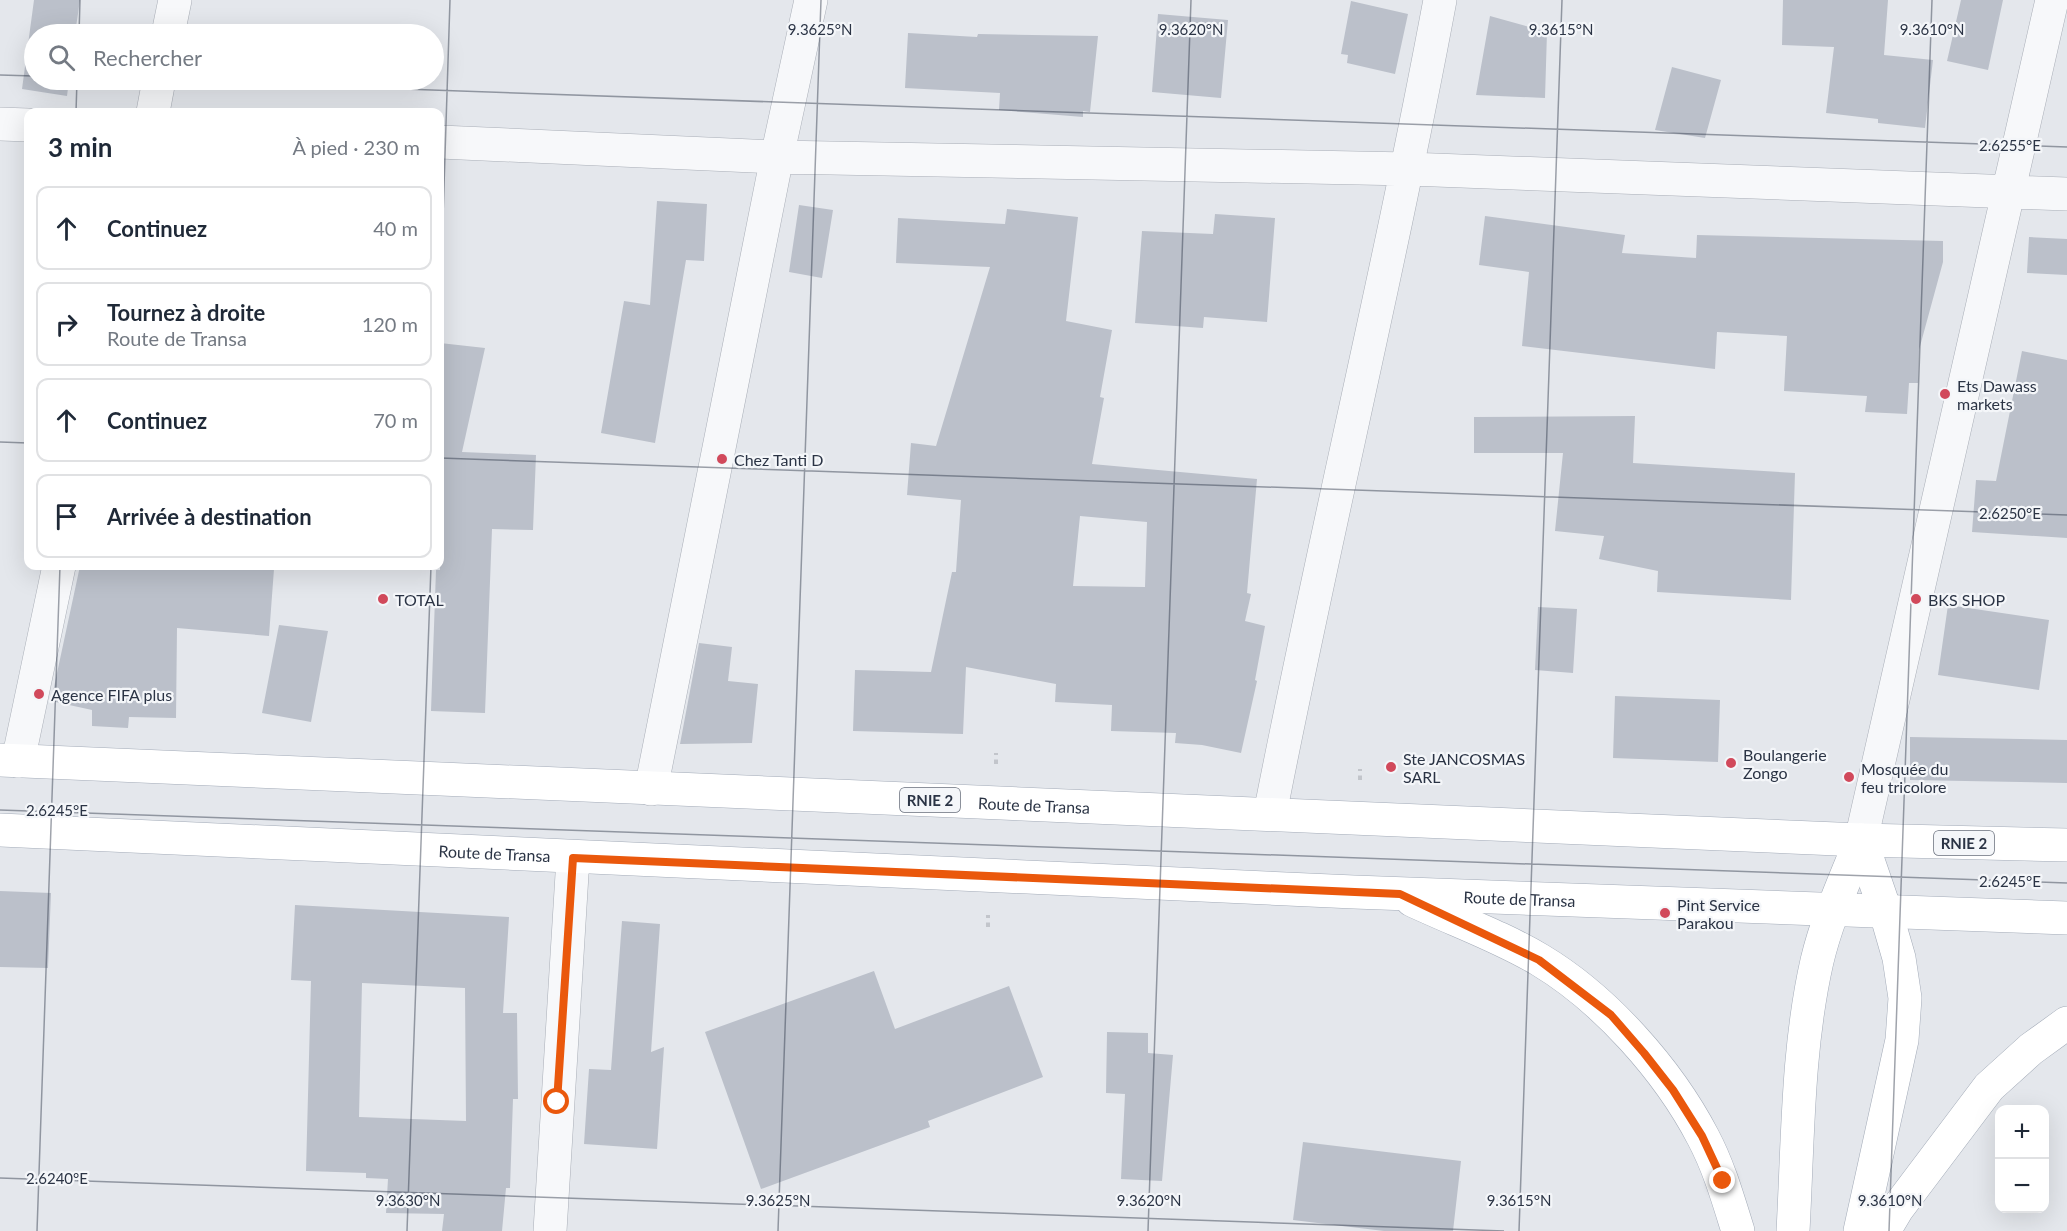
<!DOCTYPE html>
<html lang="fr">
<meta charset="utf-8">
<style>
body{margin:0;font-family:Lato,sans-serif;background:#f2f2f3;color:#1f2937}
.controls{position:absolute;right:18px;bottom:18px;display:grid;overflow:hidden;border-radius:12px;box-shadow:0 6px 24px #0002}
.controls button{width:54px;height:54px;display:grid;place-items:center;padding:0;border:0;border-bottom:2px solid #e0e1e3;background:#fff;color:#1f2937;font:30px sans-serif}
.stop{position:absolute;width:18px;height:18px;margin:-14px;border:4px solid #ea580c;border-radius:50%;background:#fff}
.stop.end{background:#ea580c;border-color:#fff;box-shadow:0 2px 6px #0008}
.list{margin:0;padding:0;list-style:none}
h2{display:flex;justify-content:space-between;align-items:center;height:78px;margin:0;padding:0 24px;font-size:26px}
h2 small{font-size:20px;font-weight:400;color:#747a83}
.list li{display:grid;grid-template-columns:39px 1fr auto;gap:18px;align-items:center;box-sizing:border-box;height:84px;margin:0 12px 12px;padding:0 12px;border:2px solid #e0e1e3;border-radius:12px}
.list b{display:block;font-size:22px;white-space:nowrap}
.list p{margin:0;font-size:20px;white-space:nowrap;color:#747a83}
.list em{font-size:20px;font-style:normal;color:#747a83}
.icon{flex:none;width:33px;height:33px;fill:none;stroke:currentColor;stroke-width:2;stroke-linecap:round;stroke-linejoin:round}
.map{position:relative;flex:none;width:2067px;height:1231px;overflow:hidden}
.search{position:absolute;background:#fff;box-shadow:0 6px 24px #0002;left:24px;top:24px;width:420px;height:66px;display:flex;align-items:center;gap:15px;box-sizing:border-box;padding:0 21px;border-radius:33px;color:#747a83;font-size:22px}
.panel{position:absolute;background:#fff;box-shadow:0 6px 24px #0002;left:24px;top:108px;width:420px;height:462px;border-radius:12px}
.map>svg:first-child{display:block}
</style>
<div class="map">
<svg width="2067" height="1231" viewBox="0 0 2067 1231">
<rect width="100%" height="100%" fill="#e4e7ec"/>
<path fill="#bbc0ca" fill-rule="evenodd" d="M 34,0 L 80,0 L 75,34 L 34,34 L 34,80 L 69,80 L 67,96 L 22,89 Z
M 1783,0 L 1888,0 L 1884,55 L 1933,60 L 1925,128 L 1878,123 L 1878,119 L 1826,113 L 1834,47 L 1782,45 Z
M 1961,0 L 2003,0 L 1988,70 L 1947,61 Z
M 1351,1 L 1408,14 L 1395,74 L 1347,63 L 1348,55 L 1341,54 Z
M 1158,14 L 1228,20 L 1221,98 L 1152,92 Z
M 1490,16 L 1547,32 L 1545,98 L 1476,95 Z
M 908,33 L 977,37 L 978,34 L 1098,36 L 1090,112 L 1083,111 L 1083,117 L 999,110 L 1000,93 L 905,88 Z
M 1672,67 L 1721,80 L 1705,138 L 1655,130 Z
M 657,201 L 707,204 L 704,261 L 686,260 L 655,443 L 601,433 L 624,301 L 650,305 Z
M 799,205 L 833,210 L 822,278 L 789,272 Z
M 1007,209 L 1078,217 L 1066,321 L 1112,330 L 1100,397 L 1104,398 L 1092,464 L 1257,479 L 1247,593 L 1251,594 L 1245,621 L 1265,626 L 1255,680 L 1257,681 L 1241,753 L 1202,745 L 1175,743 L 1176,733 L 1111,731 L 1112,705 L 1055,702 L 1056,684 L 966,667 L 963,734 L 853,731 L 855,670 L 931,672 L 952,572 L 956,572 L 961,500 L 907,495 L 911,443 L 936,446 L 990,267 L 896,263 L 898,218 L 1005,224 ZM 1080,516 L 1147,522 L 1145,587 L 1073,586 Z
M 1215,214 L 1275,218 L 1267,322 L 1204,317 L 1203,328 L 1135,323 L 1142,231 L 1213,234 Z
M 1485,216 L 1625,235 L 1622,253 L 1696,258 L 1697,235 L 1943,241 L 1943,262 L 1919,350 L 1918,383 L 1909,383 L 1907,414 L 1865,412 L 1867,396 L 1784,391 L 1787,336 L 1717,332 L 1715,369 L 1522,346 L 1529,272 L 1479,265 Z
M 2029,237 L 2067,239 L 2067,275 L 2027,273 Z
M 440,343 L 485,348 L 462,452 L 536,455 L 533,530 L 492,529 L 485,713 L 431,711 L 436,570 L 440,570 Z
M 2022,351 L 2067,360 L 2067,538 L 1972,532 L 1976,480 L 1996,481 Z
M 1635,416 L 1633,463 L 1795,473 L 1791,600 L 1657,592 L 1658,571 L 1599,559 L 1604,536 L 1555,531 L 1563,453 L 1474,453 L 1474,417 Z
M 80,566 L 231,566 L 274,569 L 269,636 L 177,628 L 176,718 L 129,717 L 128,728 L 92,726 L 92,710 L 51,701 Z
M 1948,605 L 2049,620 L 2039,690 L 1938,675 Z
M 1538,607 L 1577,609 L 1573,673 L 1535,670 Z
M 279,625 L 328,631 L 311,722 L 262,713 Z
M 699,643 L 732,647 L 728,681 L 758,684 L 752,743 L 680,744 Z
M 1615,696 L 1720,700 L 1718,762 L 1613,758 Z
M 1910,737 L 2067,740 L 2067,783 L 1910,780 Z
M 0,891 L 51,893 L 48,968 L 0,967 Z
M 295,905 L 509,917 L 503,1013 L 517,1013 L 518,1099 L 513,1099 L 510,1188 L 506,1188 L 502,1231 L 442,1231 L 444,1214 L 386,1213 L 388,1179 L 366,1178 L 366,1173 L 306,1171 L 311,981 L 291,980 ZM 362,983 L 465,988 L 466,1121 L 359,1117 Z
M 622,921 L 660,924 L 651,1052 L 664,1047 L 657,1149 L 584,1144 L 589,1069 L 611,1070 Z
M 874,971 L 895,1029 L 1009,986 L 1043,1077 L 928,1121 L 930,1127 L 761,1189 L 705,1032 Z
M 1107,1032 L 1148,1033 L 1148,1053 L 1173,1055 L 1162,1181 L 1121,1179 L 1125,1094 L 1106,1093 Z
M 1303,1142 L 1461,1161 L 1453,1231 L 1384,1231 L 1293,1220 Z"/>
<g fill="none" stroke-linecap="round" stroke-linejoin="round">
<g stroke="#a9aeb7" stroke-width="34">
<path id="minor" d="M 168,34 L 175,0
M 153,112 L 159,80
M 0,124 L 28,125
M 440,142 L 777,157 L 1409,169 L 2067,194
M 18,761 L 59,566
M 651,789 L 777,157 L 811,0
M 1270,814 C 1323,542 1389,273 1440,0
M 1861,840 L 2052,0
M 550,1231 L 573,858"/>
</g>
<g stroke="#a3abb8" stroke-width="34">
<g id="major">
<path id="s1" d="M 0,760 L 1861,840 L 2067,845"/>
<path id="s2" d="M 0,830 L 1354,892 L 2067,918"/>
<path d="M 1412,900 C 1454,920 1500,936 1540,960 C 1605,999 1668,1070 1703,1137 C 1719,1167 1728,1199 1738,1231"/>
<path d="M 1793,1231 C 1798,1141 1797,1049 1817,961 C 1827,919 1845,880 1861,840"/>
<path d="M 1860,1231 L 1902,1040 L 1905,998 L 1899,958 L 1886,913 L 1861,840"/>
<path d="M 1884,1231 L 1897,1209 L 1989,1087 L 2031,1049 L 2067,1023"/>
</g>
</g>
<path stroke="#c2c5cb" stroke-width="4" stroke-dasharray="4.5 4.5" stroke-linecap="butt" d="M 996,764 L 996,753
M 1360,780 L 1360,769
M 988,927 L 988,915"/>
<use href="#minor" stroke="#f7f8fa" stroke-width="33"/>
<use href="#major" stroke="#fff" stroke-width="33"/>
</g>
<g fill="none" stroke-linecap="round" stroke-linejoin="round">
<path stroke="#ea580c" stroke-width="8" d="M 557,1102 L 573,858 L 1400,894 L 1539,960 L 1611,1015 L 1644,1053 L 1673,1090 L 1702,1136 L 1723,1181"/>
</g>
<path fill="none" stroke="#2b3445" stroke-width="1.5" stroke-opacity="0.45" d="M 79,34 L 80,0M 0,75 L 34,76M 143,80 L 2067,147M 76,112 L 77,80M 440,310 L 450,0M 0,442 L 28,443M 440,458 L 2067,515M 0,810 L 2067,883M 0,1178 L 1504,1231M 37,1231 L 60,566M 407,1231 L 431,566M 778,1231 L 821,0M 1148,1231 L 1191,0M 1519,1231 L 1562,0M 1889,1231 L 1932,0"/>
<g fill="#d1495b" stroke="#f4f6f9" stroke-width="2">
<circle cx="1945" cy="394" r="6"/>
<circle cx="722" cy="459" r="6"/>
<circle cx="383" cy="599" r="6"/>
<circle cx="1916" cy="599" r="6"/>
<circle cx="39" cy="694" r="6"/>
<circle cx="1731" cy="763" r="6"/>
<circle cx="1391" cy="767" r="6"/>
<circle cx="1849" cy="777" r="6"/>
<circle cx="1665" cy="913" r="6"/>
</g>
<g text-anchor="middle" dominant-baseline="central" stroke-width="4.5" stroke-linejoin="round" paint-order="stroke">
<g fill="#f4f6f9" stroke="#676e7b" stroke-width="1.5">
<rect x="900" y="788" width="60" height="24" rx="4.5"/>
<rect x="1934" y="831" width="60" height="24" rx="4.5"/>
</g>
<g font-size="15" font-weight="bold" fill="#2b3445">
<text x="930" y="800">RNIE 2</text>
<text x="1964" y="843">RNIE 2</text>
</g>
<g font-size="16" fill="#2b3445" stroke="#f4f6f9" text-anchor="start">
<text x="1957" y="385">Ets Dawass<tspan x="1957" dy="18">markets</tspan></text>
<text x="734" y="459">Chez Tanti D</text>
<text x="395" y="599">TOTAL</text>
<text x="1928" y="599">BKS SHOP</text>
<text x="51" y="694">Agence FIFA plus</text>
<text x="1743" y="754">Boulangerie<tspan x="1743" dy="18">Zongo</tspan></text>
<text x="1403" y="758">Ste JANCOSMAS<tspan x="1403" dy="18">SARL</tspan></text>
<text x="1861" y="768">Mosquée du<tspan x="1861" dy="18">feu tricolore</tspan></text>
<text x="1677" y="904">Pint Service<tspan x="1677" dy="18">Parakou</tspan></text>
</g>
<g font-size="16" fill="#2b3445" stroke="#f4f6f9">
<text stroke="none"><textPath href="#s1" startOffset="1035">Route de Transa</textPath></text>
<text stroke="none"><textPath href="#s2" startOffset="495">Route de Transa</textPath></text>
<text stroke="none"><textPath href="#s2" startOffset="1521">Route de Transa</textPath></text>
</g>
</g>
<g font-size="15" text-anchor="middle" fill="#2b3445" stroke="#f4f6f9" stroke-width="4.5" stroke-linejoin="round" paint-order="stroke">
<text x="820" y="35">9.3625°N</text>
<text x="1191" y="35">9.3620°N</text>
<text x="1561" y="35">9.3615°N</text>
<text x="1932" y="35">9.3610°N</text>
<text x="2010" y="151">2.6255°E</text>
<text x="2010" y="519">2.6250°E</text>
<text x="57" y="816">2.6245°E</text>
<text x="2010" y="887">2.6245°E</text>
<text x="57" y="1184">2.6240°E</text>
<text x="408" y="1206">9.3630°N</text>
<text x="778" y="1206">9.3625°N</text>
<text x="1149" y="1206">9.3620°N</text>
<text x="1519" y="1206">9.3615°N</text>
<text x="1890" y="1206">9.3610°N</text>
</g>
</svg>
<div class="controls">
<button>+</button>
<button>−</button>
</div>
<div class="stop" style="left:557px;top:1102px"></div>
<div class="stop end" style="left:1723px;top:1181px"></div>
<div class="search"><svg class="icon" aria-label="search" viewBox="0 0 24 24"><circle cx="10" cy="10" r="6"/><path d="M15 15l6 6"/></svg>Rechercher</div>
<section class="panel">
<h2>3 min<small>À pied · 230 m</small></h2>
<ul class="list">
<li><svg class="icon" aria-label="ahead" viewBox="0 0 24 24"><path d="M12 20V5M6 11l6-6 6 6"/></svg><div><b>Continuez</b></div><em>40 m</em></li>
<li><svg class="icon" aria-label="right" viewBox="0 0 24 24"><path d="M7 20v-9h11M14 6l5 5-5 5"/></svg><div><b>Tournez à droite</b><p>Route de Transa</p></div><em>120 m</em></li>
<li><svg class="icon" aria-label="ahead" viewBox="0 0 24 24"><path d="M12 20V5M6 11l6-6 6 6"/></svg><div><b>Continuez</b></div><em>70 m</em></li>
<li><svg class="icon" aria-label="arrive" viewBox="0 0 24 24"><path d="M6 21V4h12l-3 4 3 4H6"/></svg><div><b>Arrivée à destination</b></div></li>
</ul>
</section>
</div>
